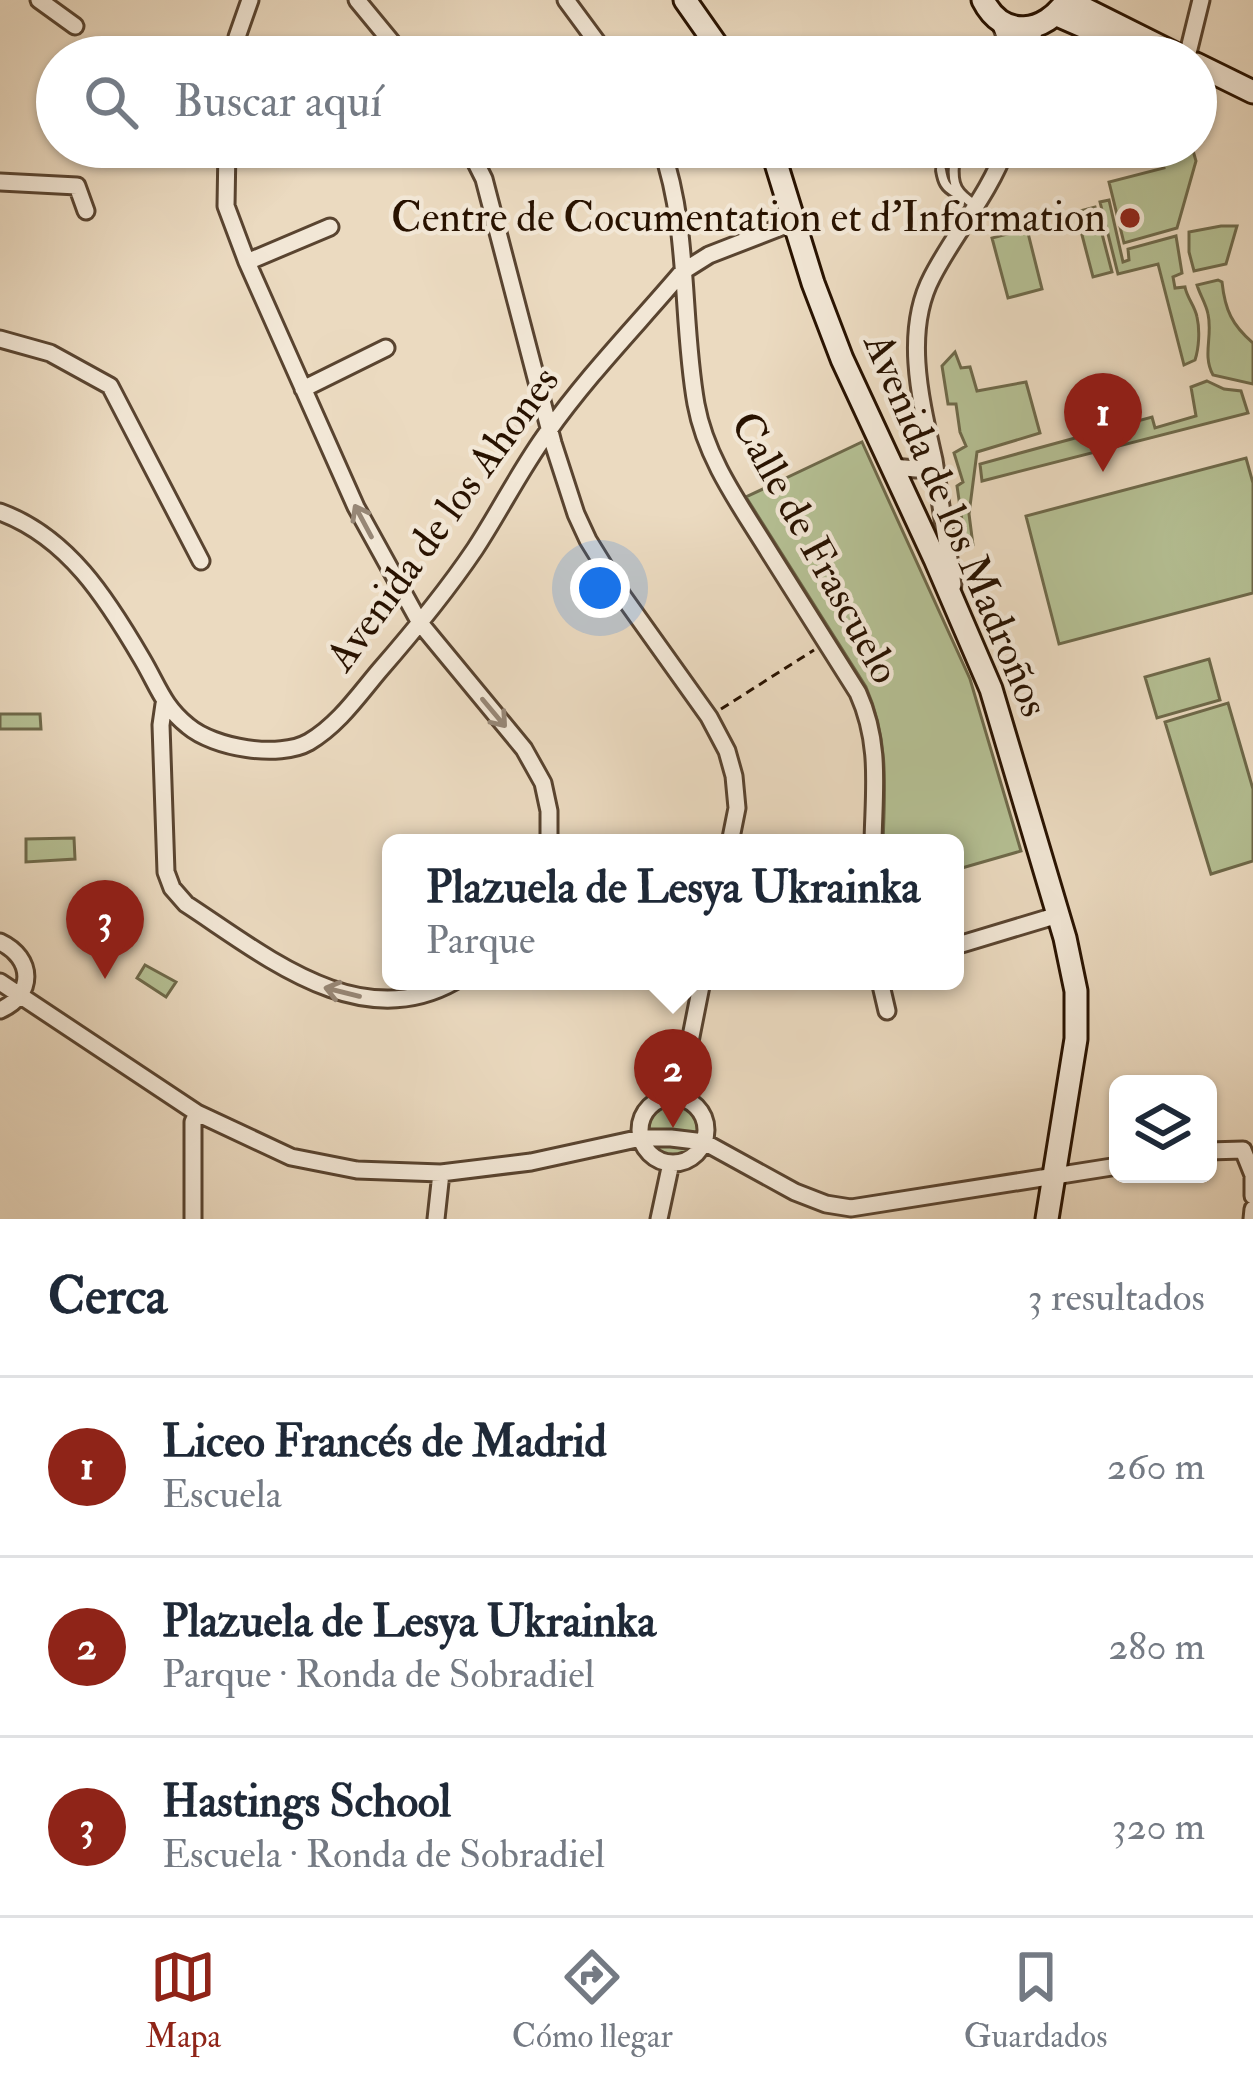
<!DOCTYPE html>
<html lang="es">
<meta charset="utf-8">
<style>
body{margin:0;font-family:"IM FELL Double Pica",serif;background:#f2f2f3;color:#1f2937}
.controls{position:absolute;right:36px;bottom:36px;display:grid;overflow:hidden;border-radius:18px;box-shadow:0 3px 9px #0004}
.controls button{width:108px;height:108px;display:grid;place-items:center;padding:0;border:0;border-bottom:3px solid #e0e1e3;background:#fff;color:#1f2937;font:60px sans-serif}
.you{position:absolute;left:600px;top:588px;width:42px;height:42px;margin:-30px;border:9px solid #fff;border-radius:50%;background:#1a73e8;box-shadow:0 0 0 18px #1a73e833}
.badge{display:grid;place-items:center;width:78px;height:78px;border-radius:50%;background:#8f2418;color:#fff;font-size:39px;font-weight:700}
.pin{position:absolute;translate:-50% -99px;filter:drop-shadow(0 3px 6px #0008)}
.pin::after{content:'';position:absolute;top:63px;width:42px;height:36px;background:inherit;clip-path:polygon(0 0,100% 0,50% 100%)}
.popup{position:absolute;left:382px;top:834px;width:582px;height:156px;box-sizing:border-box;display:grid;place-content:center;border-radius:18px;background:#fff;filter:drop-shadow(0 3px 9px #0005);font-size:39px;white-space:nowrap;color:#747a83}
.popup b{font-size:45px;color:#1f2937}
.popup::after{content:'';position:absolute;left:50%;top:100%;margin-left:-24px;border:24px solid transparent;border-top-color:#fff}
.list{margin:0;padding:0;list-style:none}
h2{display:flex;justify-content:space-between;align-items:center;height:156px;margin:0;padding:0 48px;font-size:51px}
h2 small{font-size:39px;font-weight:400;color:#747a83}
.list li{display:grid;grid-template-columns:78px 1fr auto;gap:36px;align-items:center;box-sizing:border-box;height:180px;padding:0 48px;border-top:3px solid #e0e1e3}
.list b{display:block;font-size:45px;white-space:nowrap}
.list p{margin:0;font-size:39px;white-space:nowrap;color:#747a83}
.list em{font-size:39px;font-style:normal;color:#747a83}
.icon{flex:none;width:66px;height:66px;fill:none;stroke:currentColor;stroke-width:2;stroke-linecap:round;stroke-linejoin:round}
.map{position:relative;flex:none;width:1253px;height:1219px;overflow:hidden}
.search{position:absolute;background:#fff;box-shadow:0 3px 9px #0004;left:36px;right:36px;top:36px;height:132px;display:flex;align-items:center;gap:30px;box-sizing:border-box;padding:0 42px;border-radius:66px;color:#747a83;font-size:45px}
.sheet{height:696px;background:#fff}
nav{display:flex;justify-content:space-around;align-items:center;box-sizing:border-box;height:168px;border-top:3px solid #e0e1e3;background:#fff;font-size:33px;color:#747a83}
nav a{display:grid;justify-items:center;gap:6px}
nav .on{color:#8f2418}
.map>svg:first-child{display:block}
</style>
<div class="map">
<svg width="1253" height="1219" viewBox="0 0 1253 1219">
<rect width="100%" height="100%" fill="#ebdac0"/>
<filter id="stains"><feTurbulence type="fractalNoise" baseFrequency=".00167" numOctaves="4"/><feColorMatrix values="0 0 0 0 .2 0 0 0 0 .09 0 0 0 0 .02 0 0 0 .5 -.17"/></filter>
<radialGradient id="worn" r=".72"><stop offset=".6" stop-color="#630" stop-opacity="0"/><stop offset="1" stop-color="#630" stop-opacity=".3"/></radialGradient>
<path fill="#b5c094" stroke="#6e694a" stroke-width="3" d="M 1160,147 L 1192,147 L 1196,161 L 1177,228 L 1124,243 L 1109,182 L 1164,168 Z
M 1109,200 L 1123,262 L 1129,260 L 1128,249 L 1176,236 L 1182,273 L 1173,277 L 1175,288 L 1185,287 C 1187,298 1195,306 1197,317 C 1200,330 1199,348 1195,360 L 1184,365 L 1158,264 L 1118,274 L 1100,202 Z
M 1095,207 L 1112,272 L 1093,277 L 1076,212 Z
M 1221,226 L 1237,226 L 1226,264 L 1194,271 L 1189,252 L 1189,232 Z
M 1027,229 L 1042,289 L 1008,298 L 992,238 Z
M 1218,280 L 1222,282 C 1225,310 1232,325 1253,343 L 1253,384 L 1213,375 C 1202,355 1213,336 1208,314 C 1206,304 1200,295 1197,285 Z
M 955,352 L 961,368 L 970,367 L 977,391 L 1026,382 L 1040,433 L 977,452 L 969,514 L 973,545 L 966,548 L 957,486 L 963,482 L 954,453 L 966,446 L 960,432 L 956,404 L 948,404 L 942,366 Z
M 1207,381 L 1224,389 L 1241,391 L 1248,413 L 982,481 L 980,464 L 1152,417 L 1155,428 L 1196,416 L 1191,387 Z
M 862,442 L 970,679 L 1021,851 L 955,870 L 955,843 L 883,843 C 885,788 889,739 866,687 L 746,497 Z
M 1246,458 L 1253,483 L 1253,593 L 1059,644 L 1026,516 Z
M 1209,659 L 1220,700 L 1157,718 L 1145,677 Z
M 1228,703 L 1253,789 L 1253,861 L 1211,874 L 1165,722 Z
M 0,714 L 40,714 L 41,729 L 0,729 Z
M 74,838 L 75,859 L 26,862 L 26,839 Z
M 145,965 L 176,982 L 166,997 L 137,978 Z
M647 1129a26 26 0 1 1 52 0a26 26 0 1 1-52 0Z"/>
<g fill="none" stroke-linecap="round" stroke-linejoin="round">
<g stroke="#594430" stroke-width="14">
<path id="lane" d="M 954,164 C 952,186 957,193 975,205
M 941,170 C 943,182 945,187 956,193"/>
</g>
<g stroke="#594430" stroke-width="21">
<path id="street" d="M 39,0 L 75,26
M 357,0 L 404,57
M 566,0 L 608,57
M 999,20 L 1013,57
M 234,57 L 237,37 L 250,0
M 1028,57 L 1035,27
M 1187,57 L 1201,0
M 227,147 L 226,206 L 247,262 L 356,507 L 420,623 L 524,749 L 543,783 L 549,811 L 549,843
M 468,147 L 484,179 L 553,443 L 576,514 L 588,540 L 622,595 L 709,717 L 727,751 L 734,776 L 737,808 L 730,843
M 661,147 C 690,228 681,320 696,404 C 706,459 740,505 769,552 C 799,599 828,646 858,693 C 881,744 874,789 873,843
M 0,182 L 77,186 L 86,211
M 247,262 L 330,227
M 0,339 L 50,353 L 110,386 L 201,561
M 303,389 L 386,348
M 892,467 L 916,469 L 925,457 L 928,443
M 0,512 C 68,537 107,599 142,659 C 158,686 163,706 188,726 C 214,748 279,759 309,742 C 338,725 358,696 379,671 C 413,632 446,592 475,549 C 500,511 520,470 547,433 C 587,376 637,325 682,272 L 709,255 L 794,222
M 953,585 L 934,460 C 921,402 903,332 932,277 C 955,232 989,195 1006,147
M 164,704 L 161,725 L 166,872 L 172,888 L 186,904 C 263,954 359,1036 455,981
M 0,942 C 34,958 35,995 0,1010
M 955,946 L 1058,915
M 880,981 L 887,1011
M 0,982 L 197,1113 L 291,1157 L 357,1170 L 441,1173 L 531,1162 L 641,1138 L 671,1138 L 704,1142 L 795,1192 L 826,1204 L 851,1208 L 1118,1166
M 679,1097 L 702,981
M640 1130a33 33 0 1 1 66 0a33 33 0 1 1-66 0Z
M 1243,1150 L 1253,1175 L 1253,1196
M 1208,1151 L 1243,1150
M 193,1219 L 193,1122 L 197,1113
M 436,1219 L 441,1173
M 659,1219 L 671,1163
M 1252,1219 L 1253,1209"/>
</g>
<g stroke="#281200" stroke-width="27">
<path id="secondary" d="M 685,0 L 725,57
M 983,0 C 1003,40 1045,34 1067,0
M 1067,0 L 1181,57
M 1057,15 L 1128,46
M 1196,64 L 1253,92
M 771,147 L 813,283 L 842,359 L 935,559 L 991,689 L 1065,938 L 1076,991 L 1076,1039 L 1047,1219"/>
</g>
<path stroke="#281200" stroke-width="3" stroke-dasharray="9 6" stroke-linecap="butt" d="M 721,709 L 814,650"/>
<use href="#lane" stroke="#f2e7d6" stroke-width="8"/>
<use href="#street" stroke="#f2e7d6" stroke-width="15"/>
<use href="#secondary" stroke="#f2e7d6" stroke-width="21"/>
</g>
<defs><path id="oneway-shaft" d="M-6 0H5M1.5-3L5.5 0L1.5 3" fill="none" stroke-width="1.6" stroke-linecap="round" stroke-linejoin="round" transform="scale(3)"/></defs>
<g stroke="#978776">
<use href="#oneway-shaft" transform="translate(363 521) rotate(-118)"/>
<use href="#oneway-shaft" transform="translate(494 713) rotate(50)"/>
<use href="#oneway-shaft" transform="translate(342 992) rotate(-166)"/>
</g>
<circle fill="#8f2418" stroke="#f2e7d6" stroke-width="4.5" cx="1130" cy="218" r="12"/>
<g text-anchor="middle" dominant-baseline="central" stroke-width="9" stroke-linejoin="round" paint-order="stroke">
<g font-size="42" fill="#281200" stroke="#f2e7d6" text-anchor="end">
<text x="1106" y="218">Centre de Cocumentation et d'Information</text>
</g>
<g font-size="42" fill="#281200" stroke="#f2e7d6">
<text transform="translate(443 519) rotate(-54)">Avenida de los Ahones</text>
<text transform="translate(956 525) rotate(67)">Avenida de los Madroños</text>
<text transform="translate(815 548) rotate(61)">Calle de Frascuelo</text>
</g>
</g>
<rect width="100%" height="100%" filter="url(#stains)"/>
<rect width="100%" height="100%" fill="url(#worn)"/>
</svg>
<div class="controls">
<button><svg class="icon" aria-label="layers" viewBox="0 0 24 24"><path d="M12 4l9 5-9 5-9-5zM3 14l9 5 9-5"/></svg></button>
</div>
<div class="you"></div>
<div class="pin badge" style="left:1103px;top:472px">1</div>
<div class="pin badge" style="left:673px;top:1128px">2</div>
<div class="popup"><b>Plazuela de Lesya Ukrainka</b>Parque</div>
<div class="pin badge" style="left:105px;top:979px">3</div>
<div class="search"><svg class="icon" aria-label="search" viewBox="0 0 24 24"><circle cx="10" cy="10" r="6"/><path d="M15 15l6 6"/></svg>Buscar aquí</div>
</div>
<section class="sheet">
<h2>Cerca<small>3 resultados</small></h2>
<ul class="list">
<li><span class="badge">1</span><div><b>Liceo Francés de Madrid</b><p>Escuela</p></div><em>260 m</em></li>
<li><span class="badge">2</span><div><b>Plazuela de Lesya Ukrainka</b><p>Parque · Ronda de Sobradiel</p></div><em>280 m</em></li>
<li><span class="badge">3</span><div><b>Hastings School</b><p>Escuela · Ronda de Sobradiel</p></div><em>320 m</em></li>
</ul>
</section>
<nav>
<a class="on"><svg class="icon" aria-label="map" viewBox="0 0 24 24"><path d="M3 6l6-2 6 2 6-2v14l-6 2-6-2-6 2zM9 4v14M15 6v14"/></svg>Mapa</a>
<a><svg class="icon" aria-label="directions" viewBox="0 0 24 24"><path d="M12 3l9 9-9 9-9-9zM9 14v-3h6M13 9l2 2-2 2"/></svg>Cómo llegar</a>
<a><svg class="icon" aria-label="saved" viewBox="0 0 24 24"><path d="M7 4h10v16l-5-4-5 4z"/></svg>Guardados</a>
</nav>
